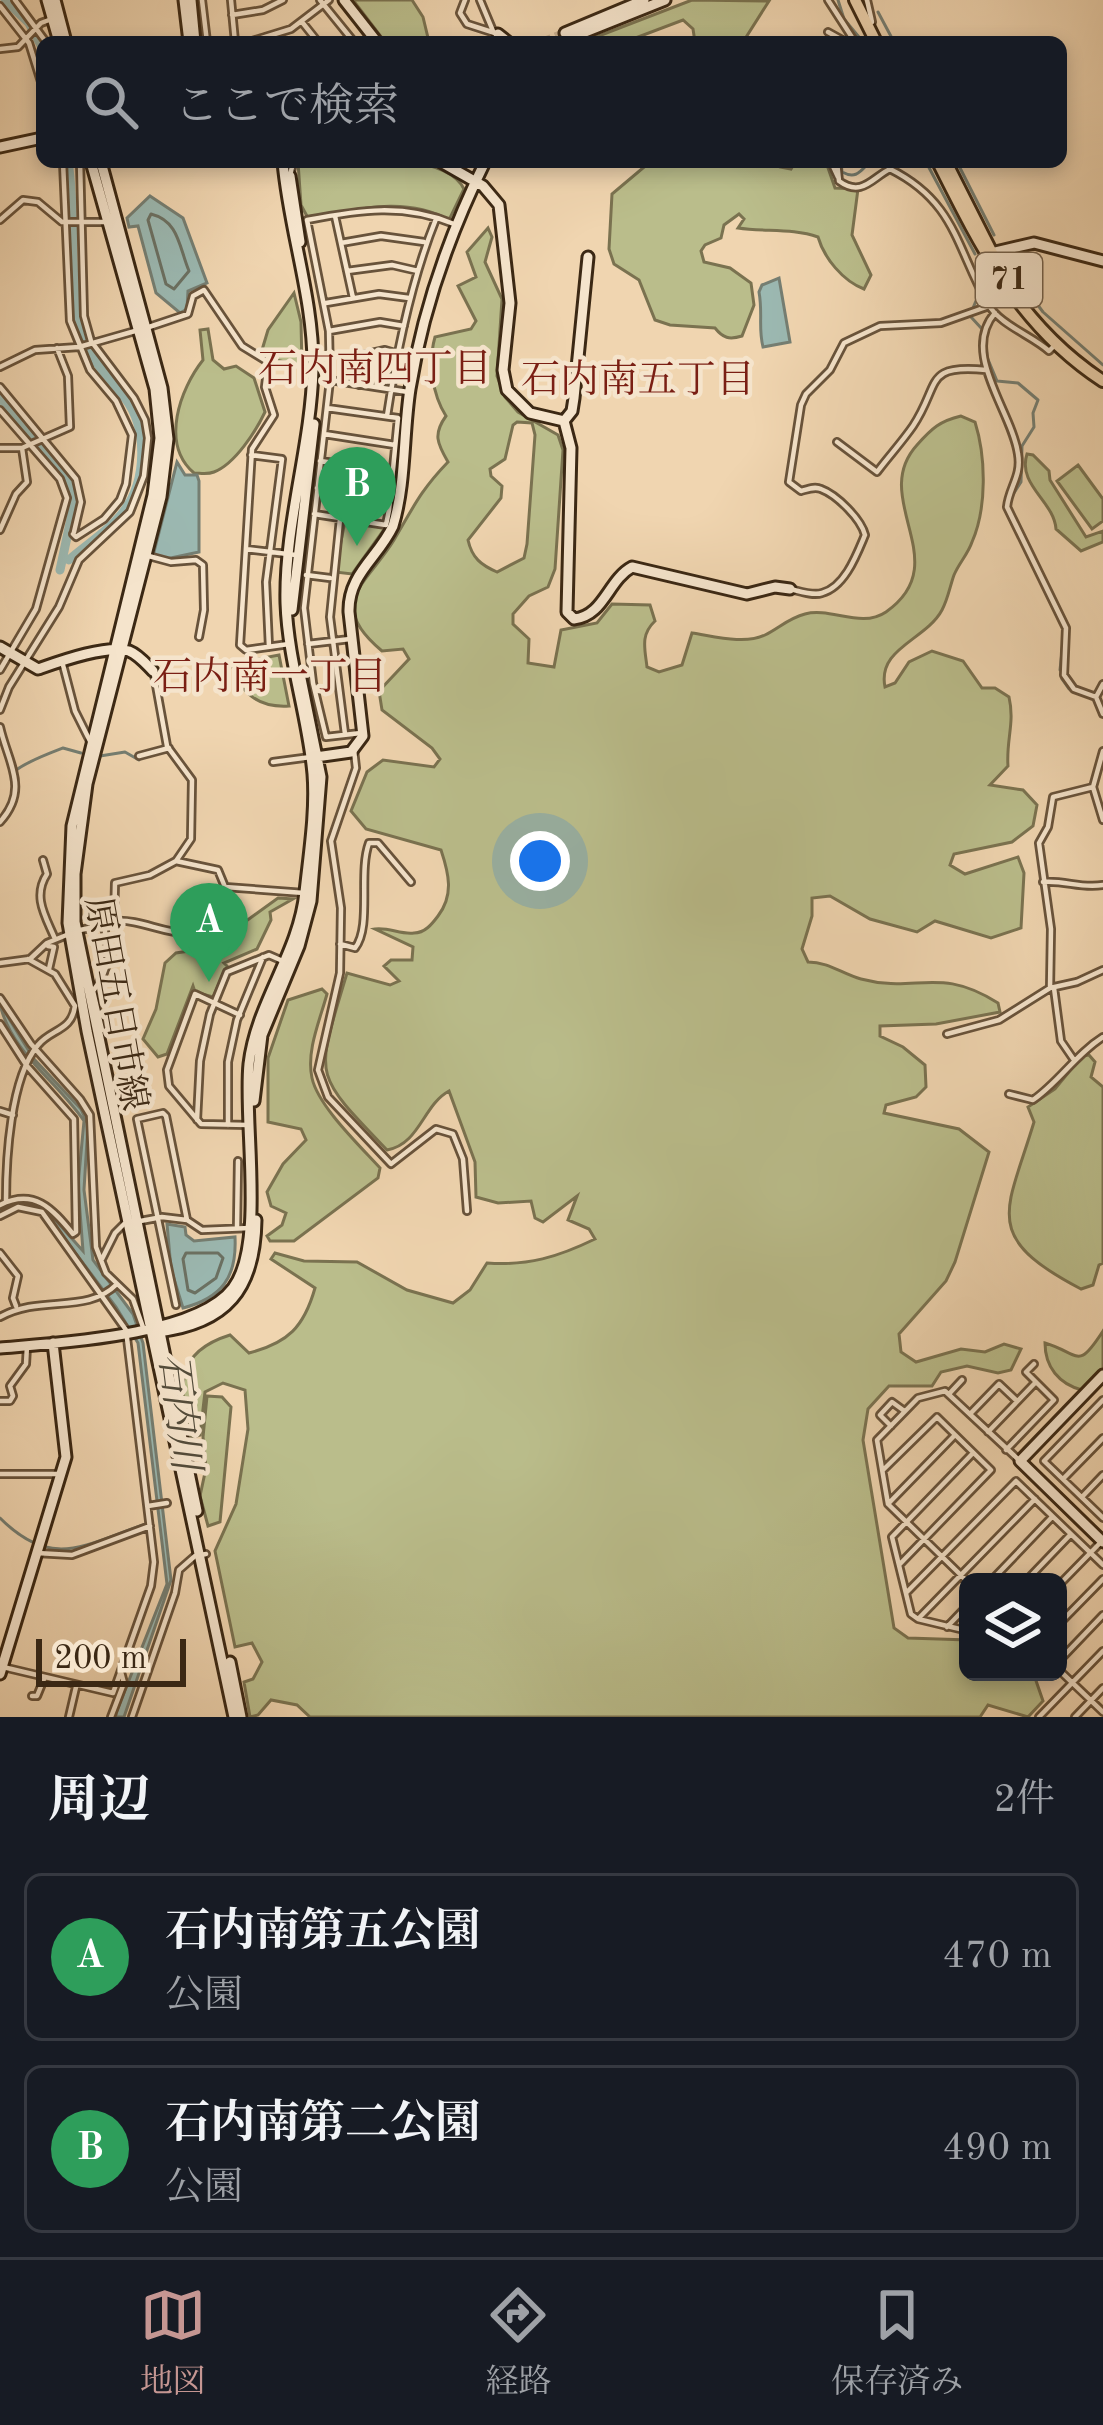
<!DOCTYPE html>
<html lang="ja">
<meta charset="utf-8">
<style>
body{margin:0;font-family:"Old Standard TT","Noto Serif JP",serif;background:#20242c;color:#f1f3f6}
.controls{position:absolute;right:36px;bottom:36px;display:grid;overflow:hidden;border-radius:18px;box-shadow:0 6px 18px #0003}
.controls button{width:108px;height:108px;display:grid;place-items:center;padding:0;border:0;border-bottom:3px solid #363941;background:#171b24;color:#f1f3f6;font:60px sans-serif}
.scale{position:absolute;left:36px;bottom:30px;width:150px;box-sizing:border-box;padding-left:12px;border:6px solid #3b2814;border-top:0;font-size:33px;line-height:42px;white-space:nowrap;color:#3b2814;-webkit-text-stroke:9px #f5e4cc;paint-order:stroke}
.you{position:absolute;left:540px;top:861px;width:42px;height:42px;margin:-30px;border:9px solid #fff;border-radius:50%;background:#1a73e8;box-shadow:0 0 0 18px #1a73e833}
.badge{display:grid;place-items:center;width:78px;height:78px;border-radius:50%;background:#c59692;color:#fff;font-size:39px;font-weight:700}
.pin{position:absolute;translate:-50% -99px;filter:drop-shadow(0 3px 6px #0008)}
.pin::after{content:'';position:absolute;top:63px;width:42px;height:36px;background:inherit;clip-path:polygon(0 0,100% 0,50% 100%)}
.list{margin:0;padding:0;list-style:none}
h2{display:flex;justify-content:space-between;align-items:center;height:156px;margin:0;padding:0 48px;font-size:51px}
h2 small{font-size:39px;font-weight:400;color:#9ea1a6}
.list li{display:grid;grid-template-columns:78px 1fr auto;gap:36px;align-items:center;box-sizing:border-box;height:168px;margin:0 24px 24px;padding:0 24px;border:3px solid #363941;border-radius:18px}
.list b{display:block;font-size:45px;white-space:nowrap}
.list p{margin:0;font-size:39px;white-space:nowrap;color:#9ea1a6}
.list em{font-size:39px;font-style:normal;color:#9ea1a6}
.icon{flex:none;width:66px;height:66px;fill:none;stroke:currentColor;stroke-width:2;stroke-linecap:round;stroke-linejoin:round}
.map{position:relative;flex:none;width:1103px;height:1717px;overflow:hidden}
.search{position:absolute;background:#171b24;box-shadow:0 6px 18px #0003;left:36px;right:36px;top:36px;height:132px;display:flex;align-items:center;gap:30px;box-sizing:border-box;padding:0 42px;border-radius:18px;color:#9ea1a6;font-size:45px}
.sheet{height:540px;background:#171b24}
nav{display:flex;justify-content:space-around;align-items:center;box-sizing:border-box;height:168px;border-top:3px solid #363941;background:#171b24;font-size:33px;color:#9ea1a6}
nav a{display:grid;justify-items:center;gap:6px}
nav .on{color:#c59692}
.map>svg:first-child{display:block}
</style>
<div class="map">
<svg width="1103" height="1717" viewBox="0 0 1103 1717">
<rect width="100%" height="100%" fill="#f0d5b0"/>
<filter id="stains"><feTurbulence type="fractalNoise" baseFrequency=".00167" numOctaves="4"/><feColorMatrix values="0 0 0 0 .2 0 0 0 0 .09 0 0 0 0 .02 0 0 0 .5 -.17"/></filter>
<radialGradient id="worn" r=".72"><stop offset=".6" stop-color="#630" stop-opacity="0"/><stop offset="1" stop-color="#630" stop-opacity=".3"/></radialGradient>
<path fill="#babd8b" stroke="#7a7250" stroke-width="3" fill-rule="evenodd" d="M 353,0 L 412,0 L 423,17 L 429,42 L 385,42 Z
M 692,0 L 769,1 L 743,42 L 695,42 L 693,29 L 683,20 L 625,42 L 583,42 Z
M 298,162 C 339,162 444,148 464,189 L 449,220 C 405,195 355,210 308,218 L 301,205 Z
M 650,162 L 778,162 L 780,167 L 791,169 L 795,162 L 826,162 L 835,188 L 858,189 L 852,235 L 871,275 L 864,289 C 843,281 824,258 818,237 C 793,228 765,232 738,228 L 744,219 L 739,214 L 724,225 L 721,238 L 705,245 L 701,251 L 704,262 L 730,268 L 751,283 L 754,305 L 742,336 C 729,340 723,338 715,328 L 670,325 L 655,320 L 639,280 L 614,264 L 609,249 L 612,194 Z
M 488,228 L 492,237 L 485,262 L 502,299 L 497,376 L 505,397 L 518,412 L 558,435 L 563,450 L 555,569 L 548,587 L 529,596 L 513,614 L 513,624 L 529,639 L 528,663 L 554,667 L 561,630 L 597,623 L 612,604 L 650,605 L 655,621 C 640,635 645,649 647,667 L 659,672 L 682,665 L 692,633 C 713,636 745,645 765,635 C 779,628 789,618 805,614 C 831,607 861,629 886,612 C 957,562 868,499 917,445 C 932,428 940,421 961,416 L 975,422 C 986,457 987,508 972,542 C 968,554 959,563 954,575 C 950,586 948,599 942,610 C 926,640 877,648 885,687 L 895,683 L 909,662 L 932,651 L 963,661 L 982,688 L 995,688 L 1009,697 C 1015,723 1006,740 1008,766 L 990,785 L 1023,790 L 1037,805 L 1033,826 L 1012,842 L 954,854 L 950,865 L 965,874 L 1018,857 L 1024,873 L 1021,928 L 991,938 L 935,921 L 917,932 L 870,919 L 830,896 L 812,898 L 812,916 L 802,949 L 808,962 C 829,962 842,974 861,979 C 917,994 938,965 998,1003 L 1000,1012 L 936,1024 L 880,1026 L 880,1036 L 903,1047 L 925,1065 L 926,1087 L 916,1097 L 886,1105 L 884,1113 L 959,1129 L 989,1152 L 955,1262 L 946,1281 L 899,1334 L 901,1352 L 916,1362 L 961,1349 L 985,1352 L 1004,1344 L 1021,1349 L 1011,1370 L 998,1373 L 967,1366 L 941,1372 L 932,1386 L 889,1386 L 868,1409 L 863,1440 L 894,1628 L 908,1638 L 968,1640 L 968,1672 L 1033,1672 L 1043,1701 L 1028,1717 L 988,1705 L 980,1717 L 310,1717 L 297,1705 L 271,1700 L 258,1715 L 250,1717 L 244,1682 L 253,1679 L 262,1662 L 252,1643 L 235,1647 L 215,1551 L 236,1504 L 248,1429 L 245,1390 L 223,1383 L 205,1392 L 200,1435 L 190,1438 C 180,1389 172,1353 230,1335 L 249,1353 C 288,1343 304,1327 315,1288 L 271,1259 L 275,1253 L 304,1261 L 357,1262 L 407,1290 L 453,1303 L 470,1290 L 487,1263 C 528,1266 558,1257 595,1239 L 589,1229 L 568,1220 L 577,1196 L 543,1222 L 535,1218 L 531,1201 L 498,1203 L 476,1197 L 475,1162 L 449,1091 C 423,1105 420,1144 387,1150 C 310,1070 316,1078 347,973 L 390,985 L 399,981 L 384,966 L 391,960 L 412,960 L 413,947 L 375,929 C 389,927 401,935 414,933 C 425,933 432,924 438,916 C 454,895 449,874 441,850 L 366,829 L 351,811 L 367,772 L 383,760 L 434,767 L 440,759 L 432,748 L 382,710 L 379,691 L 409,659 L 403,649 L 382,651 C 324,603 368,583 394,540 C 413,508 420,491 448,462 C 437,443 433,434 446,416 C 432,394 428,362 435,337 L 471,329 L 476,321 L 458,286 L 476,277 L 467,252 ZM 517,422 L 532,423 L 535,435 L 527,544 L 524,558 L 497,572 C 481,565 472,558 468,540 L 501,498 L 502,486 L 491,476 L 490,469 L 505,459 L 513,425 Z
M 294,293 L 301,322 L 302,366 L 276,360 L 262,350 L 268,330 Z
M 208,329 L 213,360 L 224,369 L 236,366 L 254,378 L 265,412 C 256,431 235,464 214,472 C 207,475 200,473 194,473 C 160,444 180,389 203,360 L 200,330 Z
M 1027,454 L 1033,455 L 1049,471 L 1050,480 L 1086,537 L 1103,531 L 1103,542 L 1081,551 L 1056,529 C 1054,501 1017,485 1027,454 Z
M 1078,465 L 1103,499 L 1103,521 L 1092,529 L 1057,481 Z
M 345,521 L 385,528 L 352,574 L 335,572 Z
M 279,655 L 289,706 C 259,708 239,693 232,664 Z
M 278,898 L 293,899 L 270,912 L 271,920 L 257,949 L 224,963 L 227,966 L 213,997 L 195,992 L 193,986 L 167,1054 L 158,1057 L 143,1039 L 156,1009 L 165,963 L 176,953 L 209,948 Z
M 322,989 L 327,994 C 320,1020 306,1051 312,1078 C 318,1106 360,1146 380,1168 L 378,1178 L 294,1241 L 270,1241 L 267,1236 L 282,1225 L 286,1213 L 271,1206 L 267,1192 L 283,1164 L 306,1140 L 301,1129 L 268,1122 L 268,1058 L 288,1000 Z
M 1089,1055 L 1095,1062 L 1091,1077 L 1103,1087 L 1103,1263 L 1099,1265 L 1093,1285 L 1081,1289 C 980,1236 1007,1212 1034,1122 L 1028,1107 L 1055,1089 L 1082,1056 Z
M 1103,1331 L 1103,1369 L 1082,1390 C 1059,1384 1045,1367 1045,1343 C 1081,1354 1077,1371 1103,1331 Z
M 207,1396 L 222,1397 L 231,1407 L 220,1522 L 208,1526 L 200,1496 L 206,1468 L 203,1437 Z"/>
<path fill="#9bb8b1" stroke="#757e72" stroke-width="3" d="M 150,196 L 183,218 L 207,283 L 188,291 L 187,309 L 180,313 L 156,293 L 138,226 L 129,227 L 127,218 Z
M 779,278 L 790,342 L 763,347 C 758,327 763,314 759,292 L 762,285 Z
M 177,462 L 185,475 L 197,475 L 199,481 L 199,552 L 166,559 L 153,556 Z
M 0,1004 L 34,1059 L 81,1109 L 88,1124 L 84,1190 L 93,1260 L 133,1314 L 143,1343 L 171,1580 L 124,1717 L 116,1717 L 116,1713 L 167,1584 L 138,1343 L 116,1307 L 46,1214 L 29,1205 L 10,1208 L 0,1215 L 0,1207 L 16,1200 L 41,1204 L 83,1251 L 78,1185 L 84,1121 C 57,1081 11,1053 0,1004 Z
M 167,1224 L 185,1227 L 186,1235 L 194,1241 L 235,1237 C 237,1277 222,1298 183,1308 L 171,1269 Z"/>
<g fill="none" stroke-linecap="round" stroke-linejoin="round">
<path stroke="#6b7062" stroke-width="3" d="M 151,214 C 179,221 179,247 189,271 L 174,289 L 166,284 L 148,220 Z
M 186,1253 L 218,1253 L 223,1258 L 216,1278 L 195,1293 L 188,1290 L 183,1259 Z"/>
<path stroke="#757e72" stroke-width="3" d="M 838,0 L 844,19 L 863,42
M 878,12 L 894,42
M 841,162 L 842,172 C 857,180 861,170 870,162
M 926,162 L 975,254
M 957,162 L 994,235
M 981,264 L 983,272
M 1008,265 L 1043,312 L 1103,365
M 973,308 L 978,296
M 971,317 L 982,329
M 986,340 L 987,357 L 997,381 L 1018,383 L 1038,400 L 1033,413 L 1034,427 L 1022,446 L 1021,482 L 1012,496
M 1010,519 L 1027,553
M 1060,670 L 1063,642
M 1062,679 L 1069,689 L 1085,696
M 100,756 L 125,752 L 139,760
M 14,772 C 23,763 50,753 63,748 L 81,753
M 0,1518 C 53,1571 85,1544 146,1524"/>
<path stroke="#9bb8b1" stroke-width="9" d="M 5,0 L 29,23 L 42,47
M 68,162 C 77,217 68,274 80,328 C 86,357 108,375 125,398 C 148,428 147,480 124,511 C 110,530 87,544 69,560
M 0,398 L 67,478 L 76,495 L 60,570"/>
<path stroke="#ccb291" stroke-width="9" stroke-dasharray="9 4.5" stroke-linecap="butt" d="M 543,42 L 565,33"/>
<g stroke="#68533b" stroke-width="10">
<path id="street" d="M 15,0 L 46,42
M 202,0 L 207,42
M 231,0 L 235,42
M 320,0 L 354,42
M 465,0 L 460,13 L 467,24 L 498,34
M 480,0 L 493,31
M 828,0 L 855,42
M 867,0 L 872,22
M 0,6 L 29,43 L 42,85
M 232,15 L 263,10 L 283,0
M 302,22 L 318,42
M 828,32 L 846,42
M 249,42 L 291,29 L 329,0
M 0,49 L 18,47 L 41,23 L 49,20
M 63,162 L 70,321 L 90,370 L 116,401 L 132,435 L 126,484 L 120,500 L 104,519 L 76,537 L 73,534
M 831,162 L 838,177
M 837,162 L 839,181 C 862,198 873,177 890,169 C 956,202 956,248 988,304 C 1000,325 1031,335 1049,351 L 1055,345
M 290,176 L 293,162
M 335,216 L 353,298
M 0,220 L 23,200 L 38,202 L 62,222 L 105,222
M 341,243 L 381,236 L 424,242
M 347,271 L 392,265 L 418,271
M 326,303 L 379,294 L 409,298
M 995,313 C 960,353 1012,411 1018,454 C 1022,476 1009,487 1007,507 L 1066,628 L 1064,675 L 1074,689 L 1096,697
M 146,328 L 188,314 L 193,296 L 204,290 L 242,346 L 268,362 L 265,387 L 274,415 L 252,449 L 240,645 L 246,650 L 289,644
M 329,331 L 380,322 L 404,326
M 0,367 L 35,350 L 79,347 L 135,331
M 330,380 L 408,392
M 358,385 L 358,356 L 385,350 L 395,353
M 0,387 L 76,479 L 81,502 L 74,532
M 0,410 L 60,479 L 67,498 L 36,609 L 0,670
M 387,416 C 397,350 411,281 436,219
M 324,434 L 395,445
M 837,442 L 877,472 C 889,456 902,442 913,426 C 941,384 923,364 986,370
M 0,448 L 22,448 L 70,427 L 68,376 L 57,348
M 251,455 L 282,459 L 266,582 L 269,647
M 320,461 L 392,471
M 317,488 L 389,498
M 314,514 L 386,525 L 389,510 L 398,418 L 327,408
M 340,519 L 330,617 L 345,734
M 0,530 L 16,494 L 27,482 L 22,448
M 246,549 L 296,555
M 145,555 L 171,562 L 196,560 L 203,565 L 204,610 L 199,637
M 306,575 L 330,578
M 790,589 C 799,591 813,596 822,593 C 845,587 857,554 865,535 C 861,519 837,495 821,489 C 815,486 808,489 801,491 L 789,482 L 801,405 L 806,394 L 830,370 L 844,343 L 880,326 L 941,323 L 989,306
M 308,644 L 350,639
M 63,665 L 75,711 L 91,743
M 154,674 L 167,746 L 192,780 L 191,839 L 176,861
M 1103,684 L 1096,697 L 1103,714
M 0,710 L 9,687 L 59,607 L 79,560 L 130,512 L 144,476 L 148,438 L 145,420 L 134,398 L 91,341 L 84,316 L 80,162
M 0,727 C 8,763 30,789 0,822
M 361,733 L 326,737 L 313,683 L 304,608 L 330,380 L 329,331 L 307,220 C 360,210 403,203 454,224
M 354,750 L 356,768 L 331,841 L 341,908 L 340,973 L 318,1070 L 328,1097 L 391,1164 L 436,1129 L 453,1134 L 463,1159 L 467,1211
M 1103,751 L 1093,787 L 1103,820
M 139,756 L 169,748
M 273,762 L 311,757
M 43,860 L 47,874 C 32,897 46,917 55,939
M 1043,882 C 1065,880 1081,889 1103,885
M 115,921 C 141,919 163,934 189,933 L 225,887
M 80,930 L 114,923 L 115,883 L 150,875 L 176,861 L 218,870 L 225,887 L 304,893
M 340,944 L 355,948 C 372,927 358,873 369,843 L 378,843 L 411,882
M 48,946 L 54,947 L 49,969
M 0,963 L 30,959 L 47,943 L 69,934
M 1050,988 L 1051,929 L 1039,843 L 1048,827 L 1053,797 L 1093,787
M 1054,988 L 1061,1041 L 1074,1060
M 93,991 C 111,968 110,953 104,927
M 93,991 L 102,1030
M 0,998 L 31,1044 L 80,1099 L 90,1115 L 96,1247 L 106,1273 L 133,1299 L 144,1330
M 240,1015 L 195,994 L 167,1070 L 169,1086 L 201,1124 L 248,1125
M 0,1024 L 27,1066 L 74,1119 L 76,1232 L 73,1234 C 52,1208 34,1188 0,1205
M 947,1034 L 999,1020 L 1050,988 L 1077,982 L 1103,970
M 1009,1094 L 1033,1100 C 1060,1081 1076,1054 1103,1037
M 0,1111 L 13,1115
M 197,1120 L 200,1061 L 210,1014 L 227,972 L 269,955 L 285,962
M 228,1125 L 228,1062 L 237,1020 L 263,957
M 6,1201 C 6,1160 10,1078 38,1045 C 51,1029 72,1031 75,1006 L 55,974 L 28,959
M 0,1216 L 18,1207 L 42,1212 L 126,1330 L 154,1562 L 151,1586 L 113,1693 L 3,1667
M 135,1222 L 162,1217 L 187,1220 L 202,1230 L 250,1228
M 237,1227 L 238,1161
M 0,1253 L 18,1276 L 13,1298 L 16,1306
M 102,1259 L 115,1233 L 124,1224
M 176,1305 L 137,1119 L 163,1113 L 166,1116 L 187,1220
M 0,1317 C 42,1294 86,1315 117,1284
M 949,1394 L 962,1380
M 1103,1400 L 1044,1461 L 1103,1518
M 0,1401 L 10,1401 L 13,1396 L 10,1386 L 26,1364 L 27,1346
M 970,1414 L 999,1384 L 1017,1401
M 891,1426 L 880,1415 L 892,1402 L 903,1410
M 988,1432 L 1034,1384
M 1006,1450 L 1054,1400 L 1026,1372 L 1034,1364
M 883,1470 L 937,1417 L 991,1470 L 900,1564
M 0,1474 L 60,1474
M 1063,1479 L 1103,1438
M 1082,1497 L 1103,1475
M 888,1504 L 955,1435
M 148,1506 L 167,1503
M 37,1553 L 72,1555 L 150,1526
M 968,1582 L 888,1504 L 877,1440 L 918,1398 L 945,1391 L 1020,1461
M 990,1582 L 1052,1517
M 1025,1582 L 1071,1534
M 1058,1586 L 1100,1543
M 906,1593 L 1016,1481 L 1103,1565
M 918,1619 L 1035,1499
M 1058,1625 L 1103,1579
M 947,1627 L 968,1605
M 968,1631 L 918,1619 L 911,1614 L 892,1537 L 973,1453
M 1058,1662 L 1103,1615
M 1058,1669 L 1103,1712
M 32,1696 L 37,1696 L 44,1679
M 69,1717 L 76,1687
M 111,1717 L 124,1683 L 121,1672
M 132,1717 L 175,1593 L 179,1570 L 195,1556 L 206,1554
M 1039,1717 L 1103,1651
M 1075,1717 L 1103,1688"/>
</g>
<g stroke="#3b2814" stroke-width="15">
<path id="secondary" d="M 47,0 L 59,42
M 55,0 L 66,42
M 184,0 L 189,42
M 191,0 L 195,42
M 344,0 L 377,42
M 565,33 L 644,0
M 498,34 L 508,42
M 565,40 L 665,0
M 0,147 L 42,138
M 91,162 L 155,389 L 160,438 L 153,495 L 72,826 L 68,923 L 87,1031 L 234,1717
M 101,162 L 162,388 L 168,439 L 161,497 L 87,784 L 75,874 L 75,922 L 197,1511
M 441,162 L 483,186 L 499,205 L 510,303 L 503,370 L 507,390 L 530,413 L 564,421
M 290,176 L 300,242
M 987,254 L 1034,243 L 1103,261
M 588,257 L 574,398 L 572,411 L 564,421 L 571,448 L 567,612 L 574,619 C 604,616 608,580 632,567 L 747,594 L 775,587 L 790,589
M 292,610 L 314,424
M 0,647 L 38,669 C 58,662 107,644 129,651 C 139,655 146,664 153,671
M 316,757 L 351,752 L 363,736 L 349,612 C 348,574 378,558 393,526 C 406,483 403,434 410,389 C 423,308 449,235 485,162
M 254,1101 L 262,1035 L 299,946 L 311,901 L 321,777 L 300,674
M 157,1332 C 227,1324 255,1289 256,1220
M 0,1348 C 58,1343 197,1336 233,1288 C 266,1244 243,1122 249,1064 C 256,1003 299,953 305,892 C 309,854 316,812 313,774 C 308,716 288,662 286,603 C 284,525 311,447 313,369 C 314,299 289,231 283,162
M 1103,1375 L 1020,1461 L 1103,1542
M 230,1662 L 241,1717
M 0,1674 L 66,1457 L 53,1343"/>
</g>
<g stroke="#3b2814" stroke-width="16">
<path id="primary" d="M 855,0 L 876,42
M 938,162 C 981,248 1020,327 1103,381
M 946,162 L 993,255"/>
</g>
<use href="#street" stroke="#f5e4cc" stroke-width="4.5"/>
<use href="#secondary" stroke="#f5e4cc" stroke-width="9"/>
<use href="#primary" stroke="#f0d5b0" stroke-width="10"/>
</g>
<g text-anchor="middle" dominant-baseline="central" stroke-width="9" stroke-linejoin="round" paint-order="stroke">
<rect fill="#f5e4cc" stroke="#73604b" stroke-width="3" x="976" y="253" width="66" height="54" rx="9"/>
<g font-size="33" font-weight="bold" fill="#3b2814">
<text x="1009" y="280">71</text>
</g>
<g font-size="36" fill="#3b2814" stroke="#f5e4cc">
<text transform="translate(114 1004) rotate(80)">原田五日市線</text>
</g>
<g font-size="39" fill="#7a1f14" stroke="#f5e4cc">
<text x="375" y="370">石内南四丁目</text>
<text x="638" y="381">石内南五丁目</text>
<text x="270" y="678">石内南一丁目</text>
</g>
<g font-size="39" font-style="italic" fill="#534c3b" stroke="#f5e4cc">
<text transform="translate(178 1412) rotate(83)">石内川</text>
</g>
</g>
<rect width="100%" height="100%" filter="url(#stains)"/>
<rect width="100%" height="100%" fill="url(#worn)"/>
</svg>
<div class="controls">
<button><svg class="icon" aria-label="layers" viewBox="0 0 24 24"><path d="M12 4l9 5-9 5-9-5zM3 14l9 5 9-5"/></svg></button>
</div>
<div class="scale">200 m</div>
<div class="you"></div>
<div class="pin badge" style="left:209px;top:982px;background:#2e9e5b">A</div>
<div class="pin badge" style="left:357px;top:546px;background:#2e9e5b">B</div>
<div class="search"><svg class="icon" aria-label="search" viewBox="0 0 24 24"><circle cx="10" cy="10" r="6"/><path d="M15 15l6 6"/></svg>ここで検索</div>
</div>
<section class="sheet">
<h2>周辺<small>2件</small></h2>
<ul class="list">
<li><span class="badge" style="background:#2e9e5b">A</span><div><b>石内南第五公園</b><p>公園</p></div><em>470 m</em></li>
<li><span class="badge" style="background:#2e9e5b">B</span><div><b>石内南第二公園</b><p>公園</p></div><em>490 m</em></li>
</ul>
</section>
<nav>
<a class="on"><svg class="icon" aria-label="map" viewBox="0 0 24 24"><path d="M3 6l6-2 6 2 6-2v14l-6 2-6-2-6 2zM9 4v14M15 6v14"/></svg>地図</a>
<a><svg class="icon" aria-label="directions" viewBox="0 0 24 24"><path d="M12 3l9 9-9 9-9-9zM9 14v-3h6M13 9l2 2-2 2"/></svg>経路</a>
<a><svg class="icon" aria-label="saved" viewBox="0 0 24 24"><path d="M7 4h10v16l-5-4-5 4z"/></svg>保存済み</a>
</nav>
